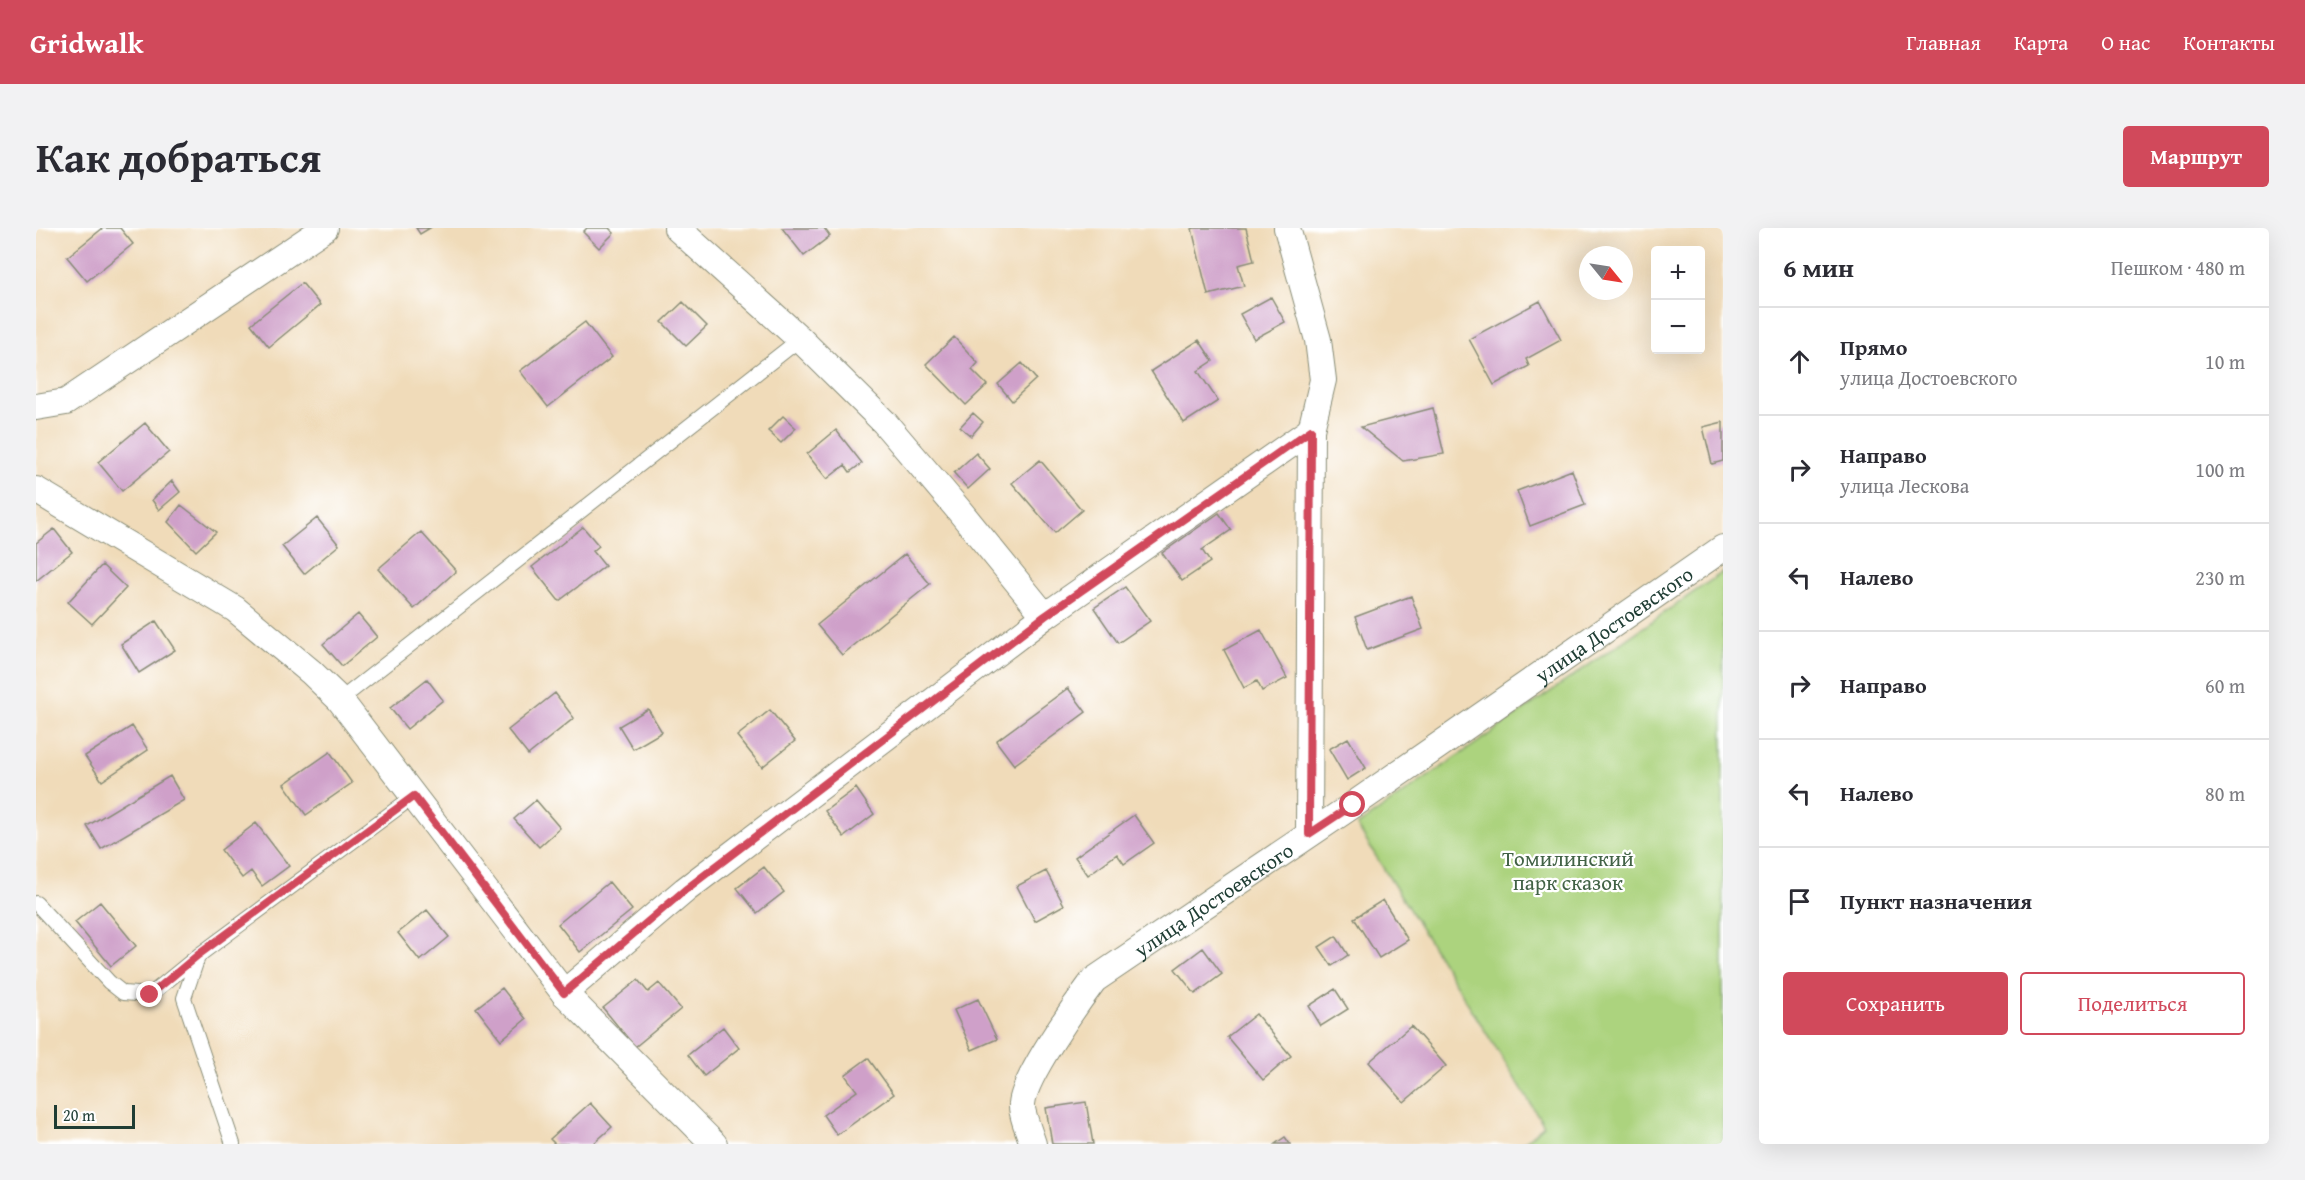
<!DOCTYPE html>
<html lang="ru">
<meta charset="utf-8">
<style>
body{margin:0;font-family:"Gentium Book Plus",serif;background:#f2f2f3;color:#2b2b33}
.controls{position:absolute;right:18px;top:18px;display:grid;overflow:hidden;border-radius:6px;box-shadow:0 6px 24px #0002}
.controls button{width:54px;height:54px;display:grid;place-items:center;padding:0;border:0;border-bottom:2px solid #e1e1e2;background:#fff;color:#2b2b33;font:30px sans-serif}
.compass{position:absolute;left:1543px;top:18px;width:54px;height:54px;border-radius:50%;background:#fff;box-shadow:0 6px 24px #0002;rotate:120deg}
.scale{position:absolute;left:18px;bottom:15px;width:81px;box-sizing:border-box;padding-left:6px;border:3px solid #1f3d34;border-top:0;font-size:16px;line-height:21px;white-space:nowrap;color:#1f3d34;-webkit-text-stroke:4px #fff;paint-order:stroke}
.stop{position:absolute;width:18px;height:18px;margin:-14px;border:4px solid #d1495b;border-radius:50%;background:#fff}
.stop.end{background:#d1495b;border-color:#fff;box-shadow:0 2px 6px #0008}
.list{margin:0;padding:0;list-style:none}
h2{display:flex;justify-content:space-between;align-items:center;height:78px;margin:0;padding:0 24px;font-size:26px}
h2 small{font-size:20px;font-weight:400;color:#7c7c81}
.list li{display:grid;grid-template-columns:39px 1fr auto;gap:18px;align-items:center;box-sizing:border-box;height:108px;padding:0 24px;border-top:2px solid #e1e1e2}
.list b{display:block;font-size:22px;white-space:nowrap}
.list p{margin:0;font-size:20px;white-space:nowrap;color:#7c7c81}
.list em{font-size:20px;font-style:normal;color:#7c7c81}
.actions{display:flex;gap:12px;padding:18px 24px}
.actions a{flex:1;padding:14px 0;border:2px solid #d1495b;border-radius:6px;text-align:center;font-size:21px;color:#d1495b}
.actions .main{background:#d1495b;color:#fff}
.icon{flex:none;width:33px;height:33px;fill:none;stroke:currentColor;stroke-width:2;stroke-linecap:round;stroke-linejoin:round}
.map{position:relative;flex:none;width:1687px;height:916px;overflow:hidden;border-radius:6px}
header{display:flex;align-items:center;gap:36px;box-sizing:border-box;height:84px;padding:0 30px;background:#d1495b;color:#fff}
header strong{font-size:28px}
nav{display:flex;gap:33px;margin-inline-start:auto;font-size:21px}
.intro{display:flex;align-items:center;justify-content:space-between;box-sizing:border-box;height:144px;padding:0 36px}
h1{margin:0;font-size:42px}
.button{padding:15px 27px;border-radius:6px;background:#d1495b;color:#fff;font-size:21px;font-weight:700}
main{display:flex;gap:36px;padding:0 36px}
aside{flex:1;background:#fff;border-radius:6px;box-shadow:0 6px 24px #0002}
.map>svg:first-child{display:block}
</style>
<header>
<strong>Gridwalk</strong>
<nav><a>Главная</a><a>Карта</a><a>О нас</a><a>Контакты</a></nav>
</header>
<div class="intro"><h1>Как добраться</h1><a class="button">Маршрут</a></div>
<main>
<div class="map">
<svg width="1687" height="916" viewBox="0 0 1687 916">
<rect width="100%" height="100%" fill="#fff"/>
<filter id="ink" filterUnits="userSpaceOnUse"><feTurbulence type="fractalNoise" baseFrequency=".0167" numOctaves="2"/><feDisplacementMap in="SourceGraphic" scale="12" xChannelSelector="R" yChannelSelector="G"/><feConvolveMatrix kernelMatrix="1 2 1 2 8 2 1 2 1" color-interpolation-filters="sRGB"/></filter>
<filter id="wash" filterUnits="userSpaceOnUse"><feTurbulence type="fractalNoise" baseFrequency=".008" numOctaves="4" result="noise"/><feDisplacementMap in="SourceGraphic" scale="24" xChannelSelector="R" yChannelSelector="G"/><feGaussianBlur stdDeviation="1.35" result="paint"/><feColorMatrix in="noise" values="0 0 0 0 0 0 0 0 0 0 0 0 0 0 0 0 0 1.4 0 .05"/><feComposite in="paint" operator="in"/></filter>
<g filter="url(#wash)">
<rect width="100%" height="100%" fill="#f0dbb9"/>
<path fill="#acd37e" stroke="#668859" stroke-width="1.5" d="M 1687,344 L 1687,916 L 1486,916 L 1508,897 L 1321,598 Z"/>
<g id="blocks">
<path fill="#cfa0c9" d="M 67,0 L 84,0 L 97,16 L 51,53 L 31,29 Z
M 380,0 L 394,0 L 384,6 Z
M 551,0 L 573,0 L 578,5 L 563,20 L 547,4 Z
M 746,0 L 788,0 L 794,8 L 768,28 Z
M 1158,0 L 1210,0 L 1218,33 L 1202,37 L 1208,58 L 1172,67 L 1156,1 Z
M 266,55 L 284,77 L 233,119 L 215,96 Z
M 1235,69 L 1249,94 L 1218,111 L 1204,86 Z
M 1504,73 L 1525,112 L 1490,131 L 1493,138 L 1458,157 L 1433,111 Z
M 647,74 L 671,98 L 650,118 L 626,94 Z
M 549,94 L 576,129 L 512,179 L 484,143 Z
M 918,109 L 942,135 L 936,142 L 951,157 L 930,177 L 890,136 Z
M 1163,112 L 1177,133 L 1162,143 L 1182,173 L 1148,195 L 1115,143 Z
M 986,135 L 1000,151 L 976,173 L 962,156 Z
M 1397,180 L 1408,226 L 1367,233 L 1325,199 Z
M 937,185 L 947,194 L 935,208 L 924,199 Z
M 747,188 L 760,200 L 745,215 L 732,203 Z
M 1687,194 L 1687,233 L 1676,236 L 1667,199 Z
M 109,195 L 133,224 L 86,263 L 62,234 Z
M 800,202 L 826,235 L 814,244 L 809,237 L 791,251 L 771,226 Z
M 940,225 L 954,241 L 932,261 L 918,245 Z
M 1004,232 L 1046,282 L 1019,305 L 976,255 Z
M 1536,242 L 1549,277 L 1494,298 L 1481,263 Z
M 136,253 L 144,264 L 123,282 L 116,272 Z
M 145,277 L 180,304 L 160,323 L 132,294 Z
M 1183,285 L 1195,302 L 1166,322 L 1174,334 L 1146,353 L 1126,325 Z
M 281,290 L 303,317 L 268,346 L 246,318 Z
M 547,299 L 563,318 L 557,323 L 569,338 L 523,373 L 496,339 Z
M 18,301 L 36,324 L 0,353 L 0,315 Z
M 385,304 L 420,343 L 378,381 L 342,341 Z
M 869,326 L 894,356 L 806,427 L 781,397 Z
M 66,337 L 90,360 L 56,396 L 32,374 Z
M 1089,359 L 1114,393 L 1082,415 L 1058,380 Z
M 1375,368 L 1387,401 L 1331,422 L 1319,389 Z
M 322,386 L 341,409 L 306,438 L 287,416 Z
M 120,393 L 139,422 L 103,445 L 85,416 Z
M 1225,402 L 1251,450 L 1226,463 L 1221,453 L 1208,460 L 1188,422 Z
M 391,451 L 407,472 L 371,501 L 354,480 Z
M 1032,460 L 1050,484 L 978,537 L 960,513 Z
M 519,465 L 538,490 L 492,527 L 472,502 Z
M 612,481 L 626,504 L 597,521 L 583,498 Z
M 734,482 L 759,513 L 726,539 L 701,508 Z
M 96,498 L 112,522 L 66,553 L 49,528 Z
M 1312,510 L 1330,540 L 1311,552 L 1293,521 Z
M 294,524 L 316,555 L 270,587 L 248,556 Z
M 134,548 L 148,572 L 65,621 L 51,598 Z
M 820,560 L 838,586 L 808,609 L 789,583 Z
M 500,572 L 524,600 L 503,619 L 478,591 Z
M 1098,587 L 1118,615 L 1088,636 L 1081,626 L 1052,647 L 1039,629 Z
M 220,595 L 253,638 L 226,658 L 215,643 L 206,650 L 185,622 Z
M 728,639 L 748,664 L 721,685 L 701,660 Z
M 1010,643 L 1028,677 L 999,693 L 981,658 Z
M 573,654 L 596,682 L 544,724 L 522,696 Z
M 1347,672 L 1372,712 L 1343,730 L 1318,690 Z
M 64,674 L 100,718 L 75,738 L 39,694 Z
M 391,682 L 413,709 L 384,733 L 362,705 Z
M 1300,708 L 1312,727 L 1296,738 L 1283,719 Z
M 1167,720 L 1186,746 L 1159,766 L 1139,741 Z
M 602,752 L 612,764 L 623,755 L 645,781 L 599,819 L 567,780 Z
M 466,760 L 490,791 L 465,812 L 440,780 Z
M 1299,761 L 1312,781 L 1285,798 L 1273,778 Z
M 942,771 L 961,811 L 936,822 L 918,782 Z
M 1220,786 L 1255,828 L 1227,852 L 1191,809 Z
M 1375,798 L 1410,838 L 1368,874 L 1333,834 Z
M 687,799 L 703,820 L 668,848 L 652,827 Z
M 832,830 L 858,866 L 801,907 L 787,887 L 821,863 L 809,847 Z
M 1050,874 L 1057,916 L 1016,916 L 1010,880 Z
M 554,875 L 576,899 L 557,916 L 519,916 L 514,911 Z
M 1249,909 L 1254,916 L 1239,916 Z"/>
</g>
</g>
<g filter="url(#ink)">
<use href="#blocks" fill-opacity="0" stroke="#888c76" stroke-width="1.5"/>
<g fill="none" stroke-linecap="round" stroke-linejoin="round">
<g stroke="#888c76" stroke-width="16">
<path id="service" d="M 304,472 L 764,111
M 0,675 L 73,754 L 87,765 L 114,767 L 163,727 L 378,568
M 162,729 L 148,770 L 197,916"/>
</g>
<g stroke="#888c76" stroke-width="28">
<g id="minor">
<path d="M 641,0 L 764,111 L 848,194 L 922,281 L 1009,388"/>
<path d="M 1251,0 L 1282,112 L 1287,152 L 1275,202 L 1273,606"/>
<path d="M 0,179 L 30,174 L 289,0"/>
<path d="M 0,262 L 199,381 L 275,444 L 304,472 L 528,765 L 649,662 L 1009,388 L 1275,202"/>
<path d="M 528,765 L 678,916"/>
<path id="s1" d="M 997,916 C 994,906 985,885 986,876 C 988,849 1040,776 1058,752 L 1317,577 L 1687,320"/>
</g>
</g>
<use href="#service" stroke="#fff" stroke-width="14"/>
<use href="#minor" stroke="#fff" stroke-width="26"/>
</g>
</g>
<g fill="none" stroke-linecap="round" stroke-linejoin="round" filter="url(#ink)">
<path stroke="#d1495b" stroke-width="8" d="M 114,767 L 162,727 L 378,568 L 528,765 L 649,662 L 1009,388 L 1275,202 L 1273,606 L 1317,577"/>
</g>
<g text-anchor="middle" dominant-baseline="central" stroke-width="4.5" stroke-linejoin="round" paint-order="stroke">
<g font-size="21" fill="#1f3d34" stroke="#fff">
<text stroke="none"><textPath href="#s1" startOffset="816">улица Достоевского</textPath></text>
<text stroke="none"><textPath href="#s1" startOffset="330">улица Достоевского</textPath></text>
</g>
<g font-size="21" fill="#426246" stroke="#fff">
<text x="1532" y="630">Томилинский<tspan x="1532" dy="24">парк сказок</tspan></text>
</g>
</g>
</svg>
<div class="controls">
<button>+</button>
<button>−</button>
</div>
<svg class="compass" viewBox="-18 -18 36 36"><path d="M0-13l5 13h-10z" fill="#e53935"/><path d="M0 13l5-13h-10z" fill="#7c7c81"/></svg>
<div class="scale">20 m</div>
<div class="stop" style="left:1317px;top:577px"></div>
<div class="stop end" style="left:114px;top:767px"></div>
</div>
<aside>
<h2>6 мин<small>Пешком · 480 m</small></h2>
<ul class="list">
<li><svg class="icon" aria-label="ahead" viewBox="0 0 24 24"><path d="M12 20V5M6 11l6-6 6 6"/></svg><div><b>Прямо</b><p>улица Достоевского</p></div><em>10 m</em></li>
<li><svg class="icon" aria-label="right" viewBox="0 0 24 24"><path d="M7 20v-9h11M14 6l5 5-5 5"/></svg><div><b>Направо</b><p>улица Лескова</p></div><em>100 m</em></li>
<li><svg class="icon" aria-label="left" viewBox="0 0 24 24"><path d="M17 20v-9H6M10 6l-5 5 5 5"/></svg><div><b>Налево</b></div><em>230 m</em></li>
<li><svg class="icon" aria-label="right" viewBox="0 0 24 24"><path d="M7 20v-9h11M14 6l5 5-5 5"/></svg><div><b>Направо</b></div><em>60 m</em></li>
<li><svg class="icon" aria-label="left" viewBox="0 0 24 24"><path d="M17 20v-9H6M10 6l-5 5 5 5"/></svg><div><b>Налево</b></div><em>80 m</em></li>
<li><svg class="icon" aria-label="arrive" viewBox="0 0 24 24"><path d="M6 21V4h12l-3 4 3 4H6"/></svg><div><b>Пункт назначения</b></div></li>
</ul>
<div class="actions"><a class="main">Сохранить</a><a>Поделиться</a></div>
</aside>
</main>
